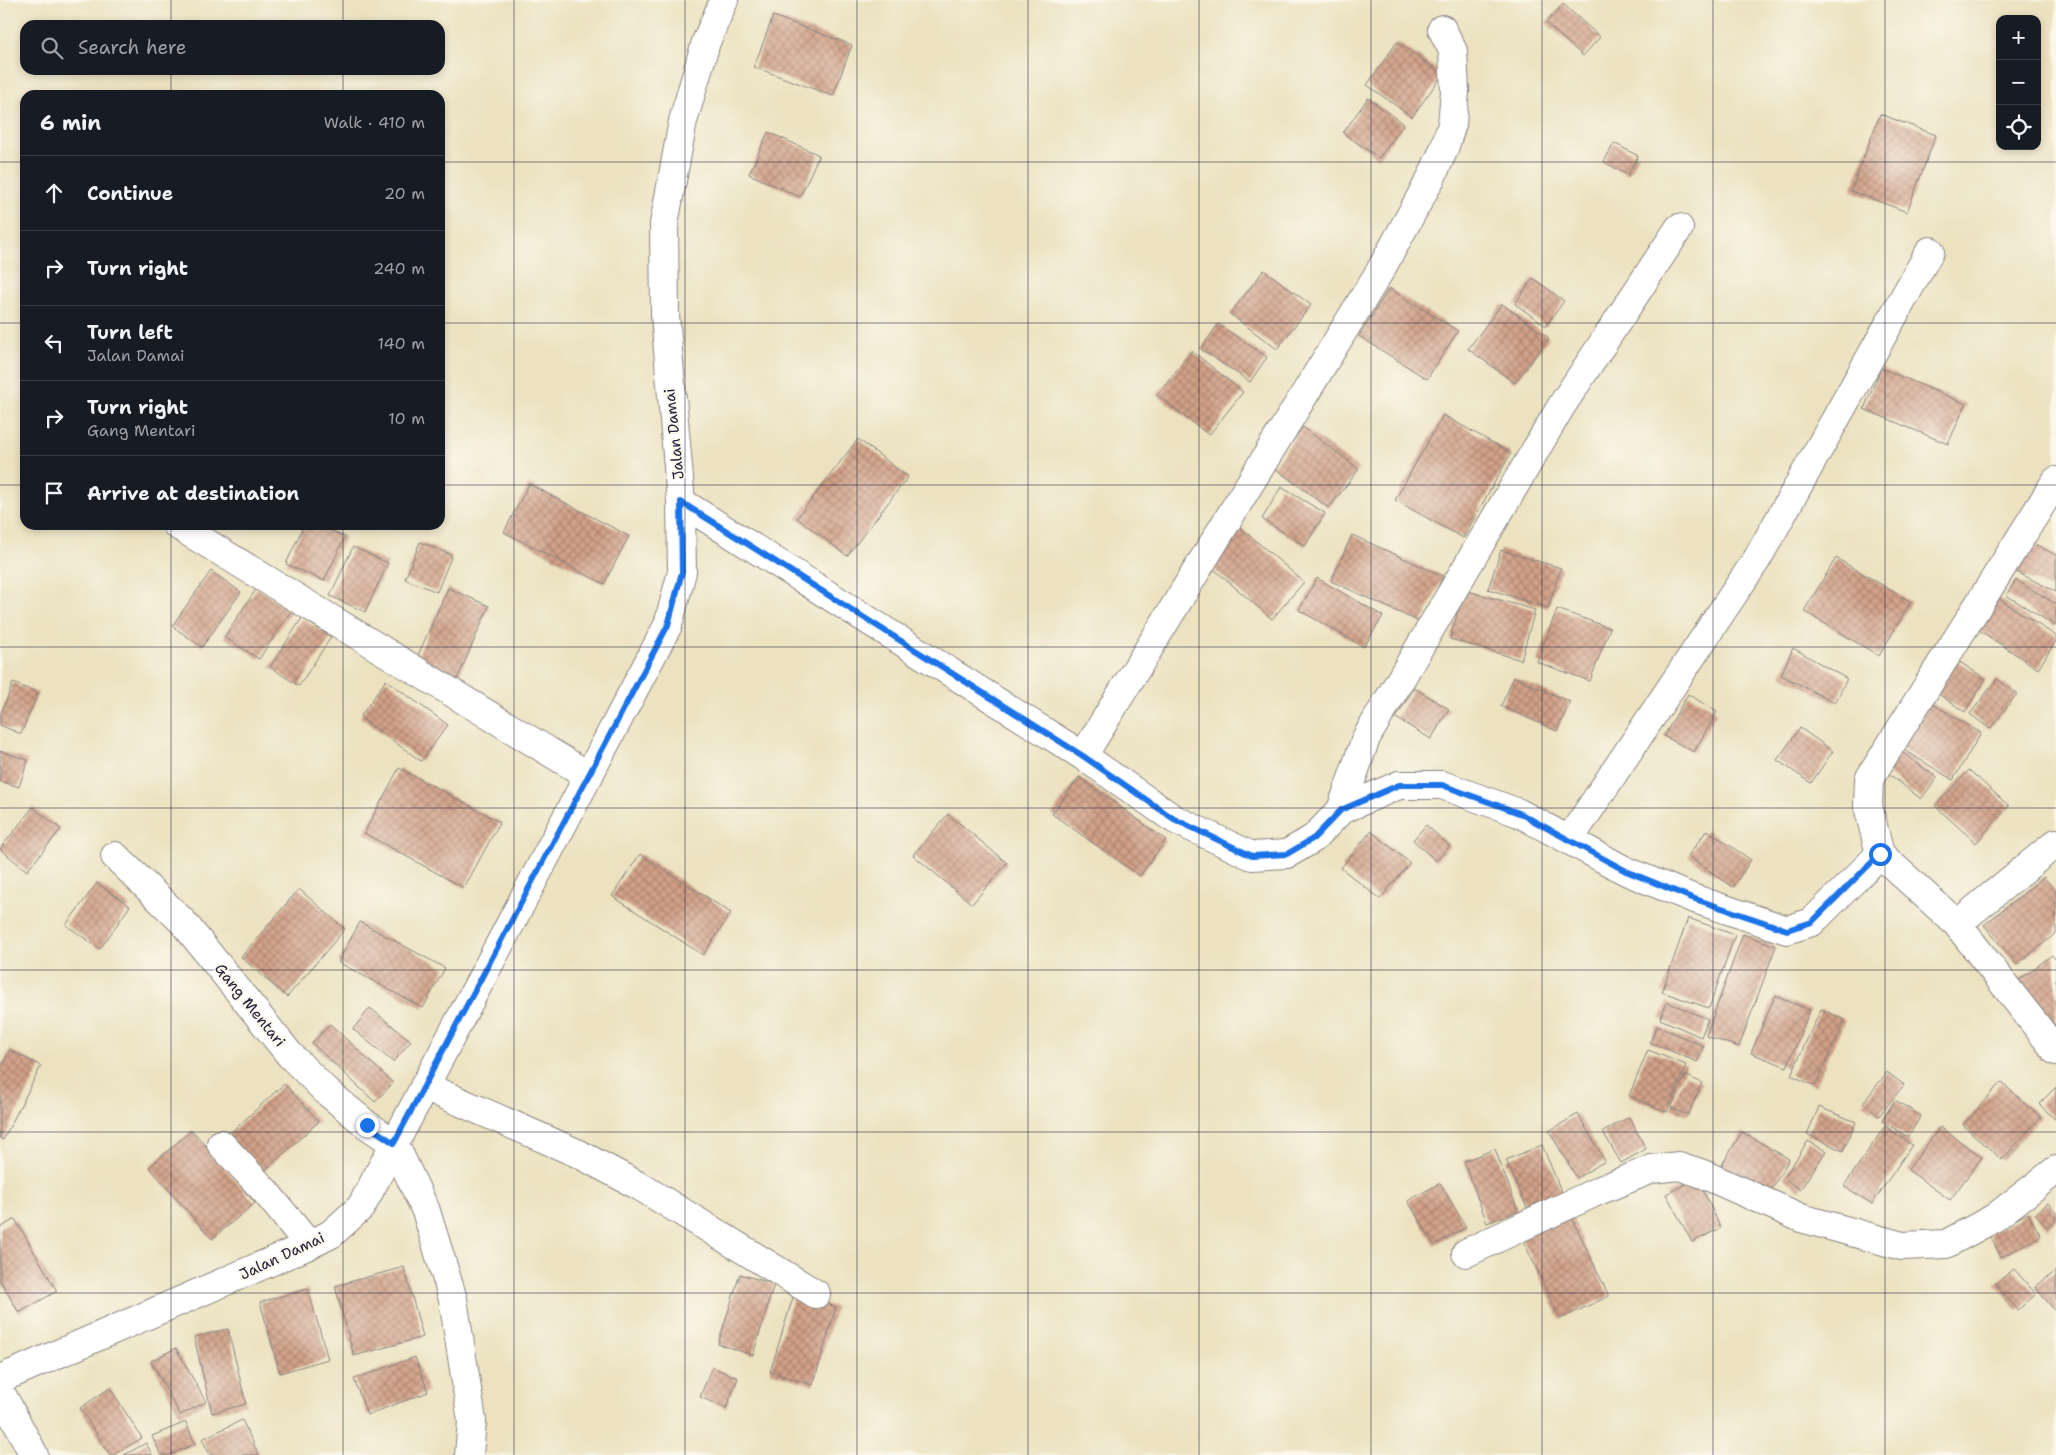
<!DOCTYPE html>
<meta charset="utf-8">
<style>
body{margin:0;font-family:"Shantell Sans",sans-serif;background:#242831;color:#f1f3f6}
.controls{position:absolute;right:15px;top:15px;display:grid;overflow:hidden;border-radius:10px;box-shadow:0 2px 8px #0003}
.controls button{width:45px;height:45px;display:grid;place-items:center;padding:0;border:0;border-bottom:1px solid #363941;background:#171b24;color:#f1f3f6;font:25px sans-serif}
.stop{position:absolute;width:15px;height:15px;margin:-11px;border:4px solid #1a73e8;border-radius:50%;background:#fff}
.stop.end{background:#1a73e8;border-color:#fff;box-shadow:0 1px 5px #0008}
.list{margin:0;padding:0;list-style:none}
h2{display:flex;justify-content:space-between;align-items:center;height:65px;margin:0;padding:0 20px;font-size:21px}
h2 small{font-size:16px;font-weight:400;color:#9ea1a6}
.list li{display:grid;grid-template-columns:32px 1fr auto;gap:15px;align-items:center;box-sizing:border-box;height:75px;padding:0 20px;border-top:1px solid #363941}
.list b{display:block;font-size:19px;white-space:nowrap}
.list p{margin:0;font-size:16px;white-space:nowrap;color:#9ea1a6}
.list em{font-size:16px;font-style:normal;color:#9ea1a6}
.icon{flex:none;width:28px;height:28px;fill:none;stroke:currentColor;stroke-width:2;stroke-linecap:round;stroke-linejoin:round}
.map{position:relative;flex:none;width:2056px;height:1455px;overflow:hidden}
.search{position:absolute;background:#171b24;box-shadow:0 2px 8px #0003;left:20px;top:20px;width:425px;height:55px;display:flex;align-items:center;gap:12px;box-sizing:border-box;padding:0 18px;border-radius:15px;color:#9ea1a6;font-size:19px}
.panel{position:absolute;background:#171b24;box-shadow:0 2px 8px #0003;left:20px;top:90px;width:425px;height:440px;border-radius:15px}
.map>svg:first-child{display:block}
</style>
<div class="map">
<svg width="2056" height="1455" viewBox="0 0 2056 1455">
<defs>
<pattern id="building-cross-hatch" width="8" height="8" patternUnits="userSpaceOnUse" patternTransform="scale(1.25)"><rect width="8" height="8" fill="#d2a188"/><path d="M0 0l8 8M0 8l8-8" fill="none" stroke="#aa8370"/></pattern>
</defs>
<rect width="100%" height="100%" fill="#fbf7ec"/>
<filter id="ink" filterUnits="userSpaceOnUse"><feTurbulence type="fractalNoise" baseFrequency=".02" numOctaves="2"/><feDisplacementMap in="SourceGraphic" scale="10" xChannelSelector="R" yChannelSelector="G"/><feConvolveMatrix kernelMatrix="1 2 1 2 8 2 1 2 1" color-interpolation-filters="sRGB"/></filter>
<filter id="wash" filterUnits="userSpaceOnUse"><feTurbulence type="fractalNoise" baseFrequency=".0096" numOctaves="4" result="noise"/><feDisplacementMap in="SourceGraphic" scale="20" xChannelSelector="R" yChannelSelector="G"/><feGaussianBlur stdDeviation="1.12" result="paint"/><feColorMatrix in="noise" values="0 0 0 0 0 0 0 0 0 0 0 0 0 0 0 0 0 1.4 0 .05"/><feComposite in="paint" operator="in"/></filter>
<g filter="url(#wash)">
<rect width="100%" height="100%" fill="#ece2c0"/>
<g id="blocks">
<path fill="url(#building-cross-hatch)" d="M 1563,4 L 1600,37 L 1583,56 L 1546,23 Z
M 773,16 L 852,45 L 833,96 L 754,67 Z
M 1397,42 L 1443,74 L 1412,117 L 1367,85 Z
M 1368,98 L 1404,124 L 1379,158 L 1343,133 Z
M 1880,114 L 1936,135 L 1907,212 L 1851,191 Z
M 768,132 L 819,155 L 800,197 L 749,174 Z
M 1614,143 L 1638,156 L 1628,175 L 1604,162 Z
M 1264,270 L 1311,305 L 1277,349 L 1230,314 Z
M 1533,278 L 1564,301 L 1546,326 L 1515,304 Z
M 1389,288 L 1458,331 L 1427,379 L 1359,336 Z
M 1502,304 L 1549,338 L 1515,383 L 1468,349 Z
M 1218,324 L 1267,357 L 1250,382 L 1201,349 Z
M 1192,351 L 1243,392 L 1209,435 L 1157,395 Z
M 1881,368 L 1966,404 L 1948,444 L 1864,409 Z
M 1443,415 L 1511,453 L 1463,538 L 1395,500 Z
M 1303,427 L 1359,469 L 1329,508 L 1273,467 Z
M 858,439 L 908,477 L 847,556 L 797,518 Z
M 529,484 L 629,536 L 604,584 L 504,532 Z
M 1281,487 L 1325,513 L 1305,546 L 1262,519 Z
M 1235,523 L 1304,582 L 1272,619 L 1203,560 Z
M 304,525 L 318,525 L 345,537 L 324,581 L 286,564 Z
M 1352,535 L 1443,576 L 1422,623 L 1331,581 Z
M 2027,540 L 2056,555 L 2056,592 L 2011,569 Z
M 420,542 L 452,555 L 437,592 L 405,579 Z
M 353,547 L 388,563 L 365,612 L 330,596 Z
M 1501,550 L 1561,568 L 1548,608 L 1488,589 Z
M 1836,558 L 1911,602 L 1879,656 L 1804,611 Z
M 211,571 L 241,592 L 202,647 L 172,626 Z
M 1317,578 L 1383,616 L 1364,647 L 1299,610 Z
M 2016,580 L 2056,604 L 2056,626 L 2006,595 Z
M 257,588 L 291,611 L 259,659 L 224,637 Z
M 448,588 L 489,606 L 456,682 L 414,664 Z
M 1464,590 L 1535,610 L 1521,660 L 1450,639 Z
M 1993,595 L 2056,636 L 2056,641 L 2038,669 L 1973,626 Z
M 1557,609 L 1610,628 L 1590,681 L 1537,662 Z
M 302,618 L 331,637 L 299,686 L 270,667 Z
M 1793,648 L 1847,679 L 1835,703 L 1781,675 Z
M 1955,659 L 1986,679 L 1965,712 L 1934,691 Z
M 1514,677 L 1570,702 L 1557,731 L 1501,706 Z
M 1997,679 L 2017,694 L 1990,729 L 1970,714 Z
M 386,680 L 448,725 L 421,761 L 360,717 Z
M 13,683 L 38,693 L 21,734 L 0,725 L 0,716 Z
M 1414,688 L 1449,709 L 1431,739 L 1396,718 Z
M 1688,694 L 1717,712 L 1694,752 L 1664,736 Z
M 1926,700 L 1981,733 L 1953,780 L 1898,746 Z
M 1800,728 L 1833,751 L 1811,783 L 1777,760 Z
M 1899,750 L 1937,778 L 1921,799 L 1884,770 Z
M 0,751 L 28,760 L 19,787 L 0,781 Z
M 399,768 L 500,822 L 464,888 L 364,833 Z
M 1969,770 L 2009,806 L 1976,843 L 1935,806 Z
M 1079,777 L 1166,840 L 1140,876 L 1052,814 Z
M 33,807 L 61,829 L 27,871 L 0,849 Z
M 948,814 L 1007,863 L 972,904 L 913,855 Z
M 1426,825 L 1450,846 L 1436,861 L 1413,840 Z
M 1707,830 L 1751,860 L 1733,887 L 1688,856 Z
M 1371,831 L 1410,863 L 1380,899 L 1341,868 Z
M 640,854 L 731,913 L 703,955 L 612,896 Z
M 2044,877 L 2056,892 L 2056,933 L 2017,965 L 1984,925 Z
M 97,883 L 130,906 L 100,949 L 66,925 Z
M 299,889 L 345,929 L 287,997 L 241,957 Z
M 1688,918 L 1735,935 L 1709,1008 L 1662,992 Z
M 360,922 L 445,968 L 423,1008 L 338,962 Z
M 1743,934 L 1776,946 L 1739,1047 L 1706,1036 Z
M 2052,955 L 2056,960 L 2056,1024 L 2054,1025 L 2019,980 Z
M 1775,996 L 1810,1010 L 1787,1067 L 1751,1053 Z
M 1667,1002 L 1708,1019 L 1701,1037 L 1660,1019 Z
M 370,1008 L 411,1041 L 393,1062 L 353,1029 Z
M 1821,1009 L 1845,1020 L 1815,1086 L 1791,1075 Z
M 330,1024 L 393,1083 L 375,1102 L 312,1043 Z
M 1657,1026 L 1704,1046 L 1697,1062 L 1650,1042 Z
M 10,1050 L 41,1066 L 3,1140 L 0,1138 L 0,1069 Z
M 1648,1050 L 1686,1065 L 1667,1112 L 1629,1096 Z
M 1887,1072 L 1904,1085 L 1879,1116 L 1863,1103 Z
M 1685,1075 L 1702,1083 L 1688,1115 L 1671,1108 Z
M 2001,1082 L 2041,1117 L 2002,1160 L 1963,1125 Z
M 284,1084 L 319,1121 L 259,1176 L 225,1138 Z
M 2056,1087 L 2056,1120 L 2039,1104 Z
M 1895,1100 L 1921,1116 L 1908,1137 L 1882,1121 Z
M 1819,1107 L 1856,1122 L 1843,1151 L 1807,1134 Z
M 1578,1114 L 1605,1161 L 1577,1178 L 1549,1131 Z
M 1629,1117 L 1646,1149 L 1621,1163 L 1603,1132 Z
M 1885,1126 L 1912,1145 L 1872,1204 L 1844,1186 Z
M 1940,1127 L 1982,1157 L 1950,1200 L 1908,1170 Z
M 192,1130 L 255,1203 L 212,1239 L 149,1167 Z
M 1742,1132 L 1789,1159 L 1766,1199 L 1718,1171 Z
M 1808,1141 L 1826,1151 L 1800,1190 L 1784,1178 Z
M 1542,1145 L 1562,1193 L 1527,1208 L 1506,1160 Z
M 1495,1149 L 1518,1211 L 1487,1223 L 1464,1161 Z
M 1697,1178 L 1721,1228 L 1692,1242 L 1666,1194 Z
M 1440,1183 L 1466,1227 L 1434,1245 L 1408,1201 Z
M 2048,1203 L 2056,1212 L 2056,1221 L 2048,1228 L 2035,1214 Z
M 2028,1213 L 2041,1236 L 2001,1257 L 1989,1234 Z
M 1571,1216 L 1609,1296 L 1560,1319 L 1522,1238 Z
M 15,1219 L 57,1291 L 19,1313 L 0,1280 L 0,1228 Z
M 404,1267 L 423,1337 L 354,1356 L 335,1286 Z
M 2014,1269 L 2036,1294 L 2018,1310 L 1995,1284 Z
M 2056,1271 L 2056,1312 L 2035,1287 Z
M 740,1274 L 774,1284 L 753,1355 L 718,1344 Z
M 308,1289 L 328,1359 L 280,1373 L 260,1302 Z
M 794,1294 L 836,1307 L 813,1385 L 770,1372 Z
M 228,1329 L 246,1404 L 212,1413 L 194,1337 Z
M 176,1348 L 206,1402 L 180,1415 L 151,1361 Z
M 415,1357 L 428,1392 L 367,1415 L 354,1379 Z
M 712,1367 L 738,1378 L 726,1408 L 700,1397 Z
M 110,1388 L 142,1438 L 113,1455 L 110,1455 L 80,1408 Z
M 242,1420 L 259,1455 L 210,1455 L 202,1439 Z
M 186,1422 L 195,1444 L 169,1455 L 161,1455 L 152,1436 Z
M 146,1443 L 152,1455 L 124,1455 Z"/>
</g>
</g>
<g filter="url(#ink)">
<use href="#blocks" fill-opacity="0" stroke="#87827e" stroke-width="1"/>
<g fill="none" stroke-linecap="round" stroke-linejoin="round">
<g stroke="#87827e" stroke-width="30">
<path id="minor" d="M 681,502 L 1083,756 L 1174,819 L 1252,856 L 1287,854 L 1314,838 L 1341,810 L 1399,785 L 1442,785 L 1519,813 L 1626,871 L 1692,898 L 1787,930 L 1812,922 L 1880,854 L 1868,806 L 1869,779 L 2056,481
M 177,525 L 589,776
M 1083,756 L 1380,271 L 1431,178 L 1444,149 L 1452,124 L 1455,91 L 1453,51 L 1442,29
M 1341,810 L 1366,738 L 1562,405 L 1679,228
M 1569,840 L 1757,559 L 1930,251
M 1880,854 L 1957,924 L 2056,1051
M 115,856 L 183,922 L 290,1055 L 326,1091 L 367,1125 L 394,1143 L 426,1211 L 453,1299 L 472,1421 L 469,1455
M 1957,924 L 2056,843
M 424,1086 L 579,1154 L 641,1187 L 816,1294
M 221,1144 L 265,1191 L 309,1245
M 1466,1253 L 1598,1191 L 1652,1169 L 1679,1166 L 1703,1174 L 1801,1218 L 1902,1246 L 1946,1244 L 1994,1218 L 2056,1170
M 0,1379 L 309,1245 L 331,1234 L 361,1207 L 668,625 L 682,572 L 681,502 L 665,315 L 664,224 L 683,121 L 706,42 L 724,0
M 0,1391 L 34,1455"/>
</g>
<use href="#minor" stroke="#fff" stroke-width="28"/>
</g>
</g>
<g fill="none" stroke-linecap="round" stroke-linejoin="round" filter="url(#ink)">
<path stroke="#1a73e8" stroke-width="6" d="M 367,1125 L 394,1143 L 668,625 L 682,572 L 681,502 L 1083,756 L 1174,819 L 1252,856 L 1287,854 L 1314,838 L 1341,810 L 1399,785 L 1442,785 L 1519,813 L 1626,871 L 1692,898 L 1787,930 L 1812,922 L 1880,854"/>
</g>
<path fill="none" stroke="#22223b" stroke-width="1" stroke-opacity="0.55" d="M 171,0 L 171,25M 343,0 L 343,25M 514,0 L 514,1455M 685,0 L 685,1455M 857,0 L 857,1455M 1028,0 L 1028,1455M 1199,0 L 1199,1455M 1371,0 L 1371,1455M 1542,0 L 1542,1455M 1713,0 L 1713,1455M 1885,0 L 1885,1455M 171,70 L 171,95M 343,70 L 343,95M 0,162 L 25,162M 440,162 L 2056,162M 0,323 L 25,323M 440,323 L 2056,323M 0,485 L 25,485M 440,485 L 2056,485M 171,525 L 171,1455M 343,525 L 343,1455M 0,647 L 2056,647M 0,808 L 2056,808M 0,970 L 2056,970M 0,1132 L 2056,1132M 0,1293 L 2056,1293"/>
<g text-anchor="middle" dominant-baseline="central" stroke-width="4" stroke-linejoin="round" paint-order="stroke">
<g font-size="15" fill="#22223b" stroke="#fbf7ec">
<text transform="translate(674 434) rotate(-96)">Jalan Damai</text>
<text transform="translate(250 1005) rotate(51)">Gang Mentari</text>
<text transform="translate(282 1256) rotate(-25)">Jalan Damai</text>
</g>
</g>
</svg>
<div class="controls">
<button>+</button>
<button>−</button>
<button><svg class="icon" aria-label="locate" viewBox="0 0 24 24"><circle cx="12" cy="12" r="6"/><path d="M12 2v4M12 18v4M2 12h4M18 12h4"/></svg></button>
</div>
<div class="stop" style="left:1880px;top:854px"></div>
<div class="stop end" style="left:367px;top:1125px"></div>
<div class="search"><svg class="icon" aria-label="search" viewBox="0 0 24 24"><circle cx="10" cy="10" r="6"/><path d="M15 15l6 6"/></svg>Search here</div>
<section class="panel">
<h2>6 min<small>Walk · 410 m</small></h2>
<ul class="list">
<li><svg class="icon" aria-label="ahead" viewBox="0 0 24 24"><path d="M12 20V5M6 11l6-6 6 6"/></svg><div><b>Continue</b></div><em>20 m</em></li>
<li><svg class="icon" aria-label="right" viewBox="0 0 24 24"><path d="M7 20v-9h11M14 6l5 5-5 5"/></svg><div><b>Turn right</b></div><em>240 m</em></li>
<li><svg class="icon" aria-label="left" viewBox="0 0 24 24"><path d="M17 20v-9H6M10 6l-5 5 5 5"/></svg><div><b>Turn left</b><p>Jalan Damai</p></div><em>140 m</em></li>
<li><svg class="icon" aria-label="right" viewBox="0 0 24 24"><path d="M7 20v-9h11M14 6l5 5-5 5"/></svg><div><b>Turn right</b><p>Gang Mentari</p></div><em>10 m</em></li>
<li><svg class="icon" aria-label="arrive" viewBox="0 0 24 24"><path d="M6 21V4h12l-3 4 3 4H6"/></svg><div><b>Arrive at destination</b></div></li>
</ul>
</section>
</div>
